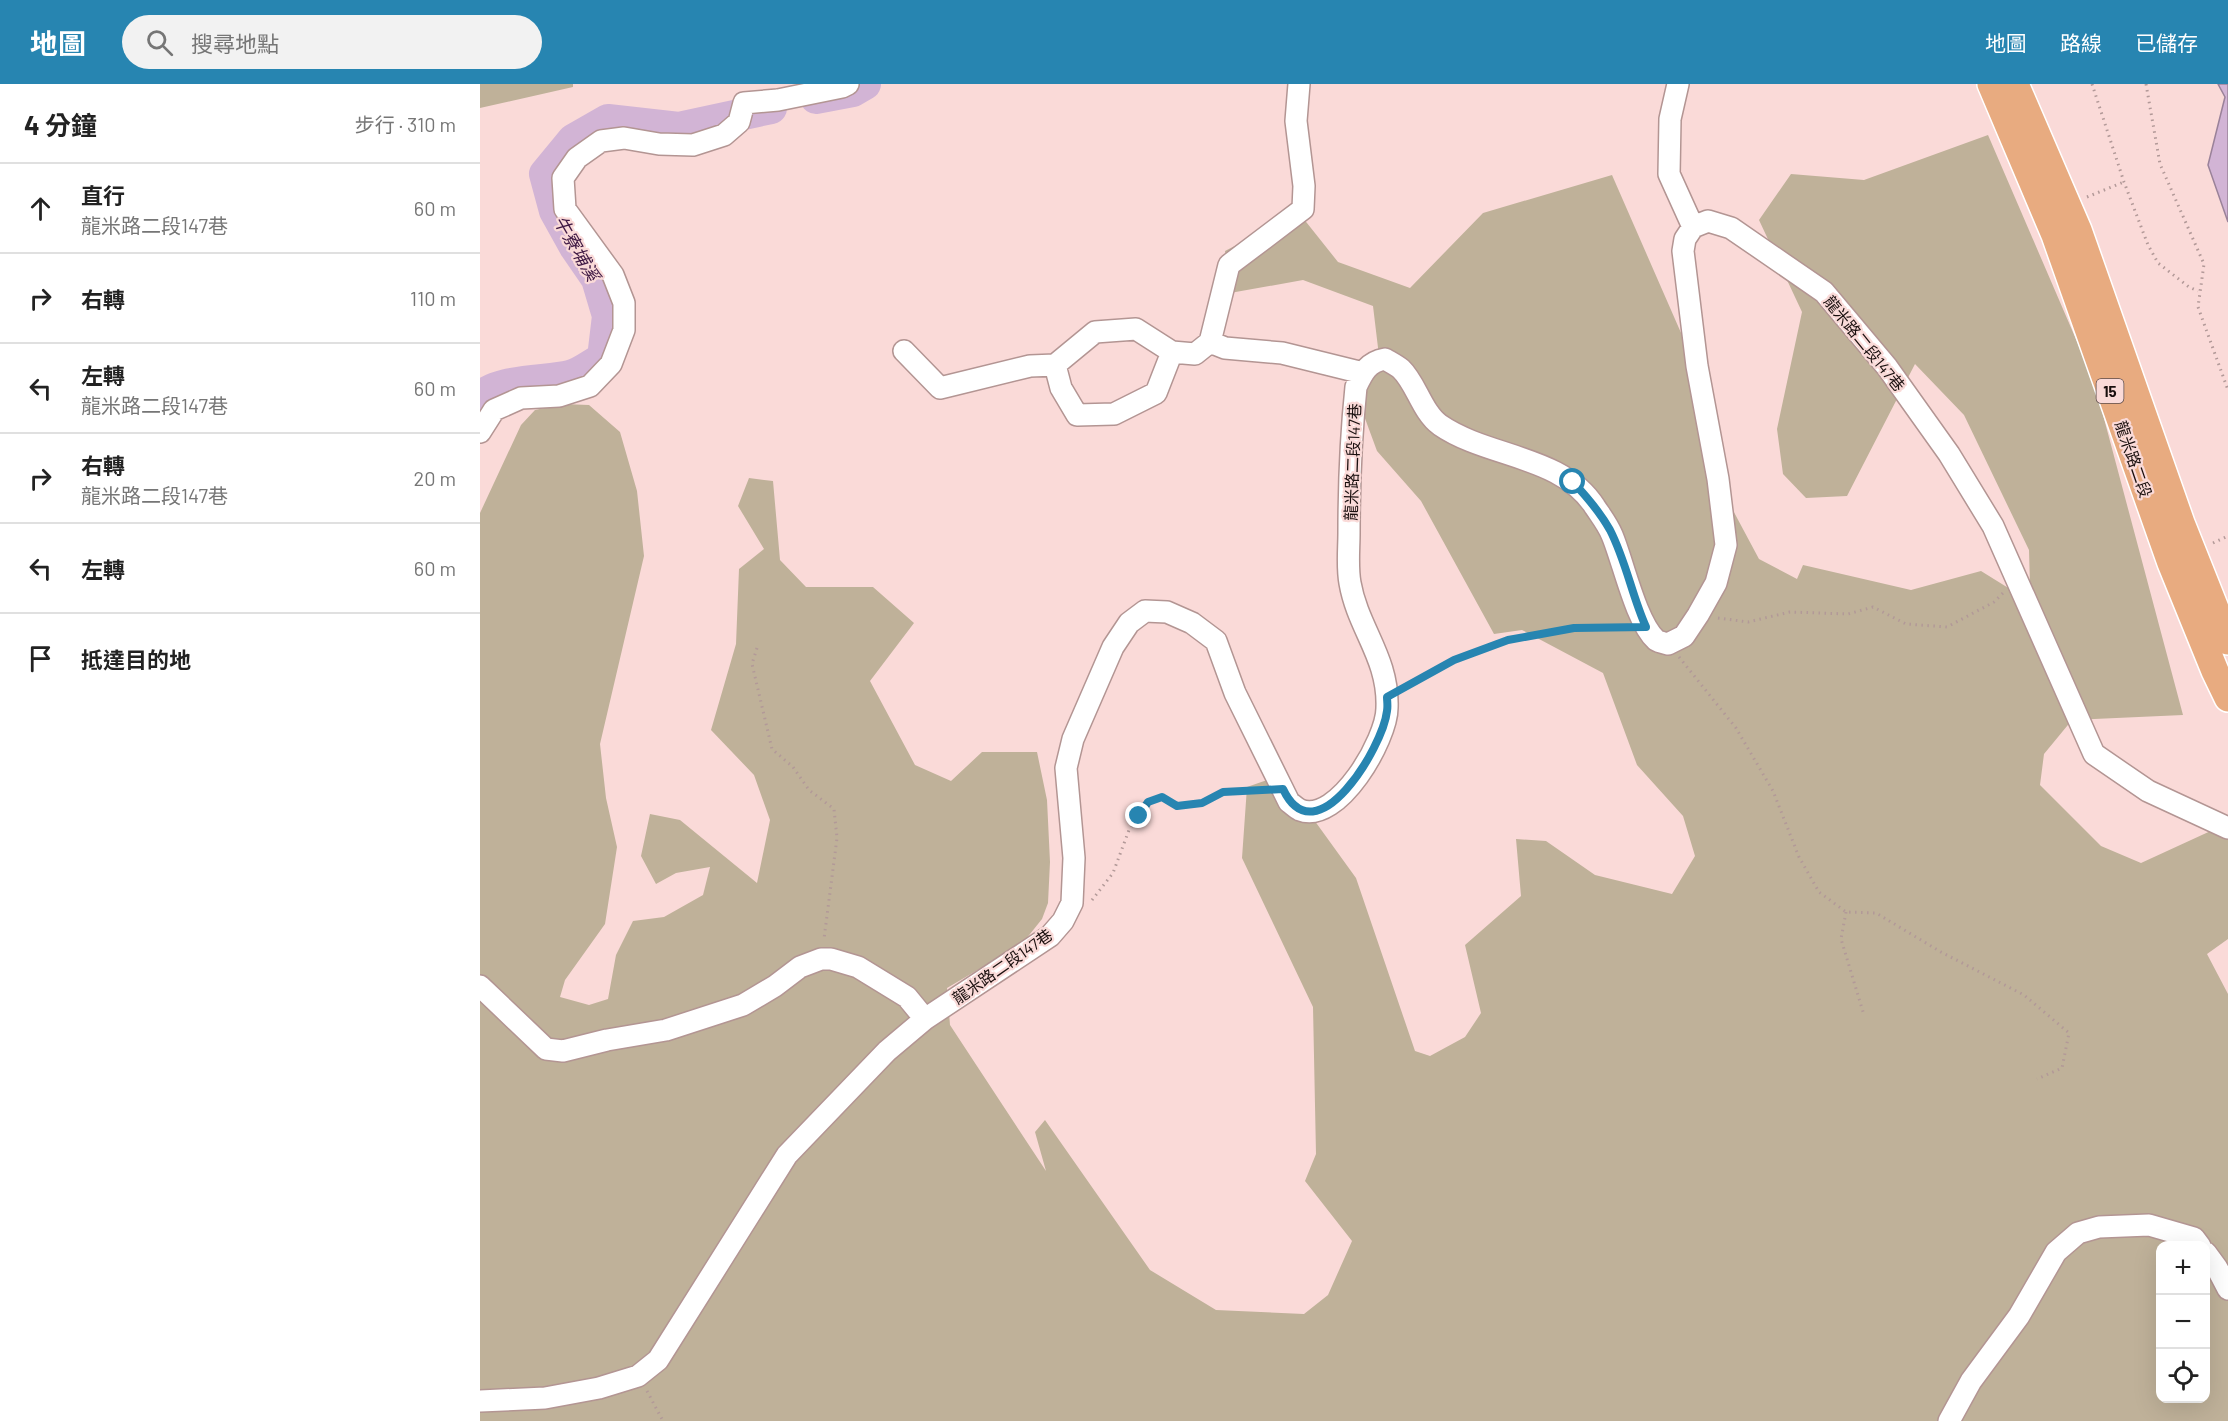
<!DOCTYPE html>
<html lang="zh-TW">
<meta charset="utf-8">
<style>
body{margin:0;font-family:Barlow,"Noto Sans TC",sans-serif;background:#f2f2f2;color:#222}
.controls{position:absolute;right:18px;bottom:18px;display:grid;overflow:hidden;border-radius:12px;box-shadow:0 6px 24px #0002}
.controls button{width:54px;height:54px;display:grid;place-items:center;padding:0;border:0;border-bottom:2px solid #e0e0e0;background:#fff;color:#222;font:30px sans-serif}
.stop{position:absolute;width:18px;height:18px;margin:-14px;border:4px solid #2785b1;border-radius:50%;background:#fff}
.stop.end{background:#2785b1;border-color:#fff;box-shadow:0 2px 6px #0008}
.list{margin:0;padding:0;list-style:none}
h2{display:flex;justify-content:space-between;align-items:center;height:78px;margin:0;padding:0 24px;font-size:26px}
h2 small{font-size:20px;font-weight:400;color:#767676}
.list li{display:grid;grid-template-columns:39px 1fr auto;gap:18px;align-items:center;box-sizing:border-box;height:90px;padding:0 24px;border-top:2px solid #e0e0e0}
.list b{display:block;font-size:22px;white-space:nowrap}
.list p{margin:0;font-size:20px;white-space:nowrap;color:#767676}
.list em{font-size:20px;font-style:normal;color:#767676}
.icon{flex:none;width:33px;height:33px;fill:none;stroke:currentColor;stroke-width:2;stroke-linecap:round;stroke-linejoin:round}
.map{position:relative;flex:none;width:1748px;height:1337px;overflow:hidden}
header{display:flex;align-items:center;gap:36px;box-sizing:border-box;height:84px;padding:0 30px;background:#2785b1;color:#fff}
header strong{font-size:28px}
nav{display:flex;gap:33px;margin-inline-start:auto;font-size:21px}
.search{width:420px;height:54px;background:#f2f2f2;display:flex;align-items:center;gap:15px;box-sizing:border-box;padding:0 21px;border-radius:33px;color:#767676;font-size:22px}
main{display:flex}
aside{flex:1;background:#fff}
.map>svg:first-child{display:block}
</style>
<header>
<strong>地圖</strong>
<div class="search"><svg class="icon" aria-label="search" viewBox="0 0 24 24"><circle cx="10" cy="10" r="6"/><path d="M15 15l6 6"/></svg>搜尋地點</div>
<nav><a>地圖</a><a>路線</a><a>已儲存</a></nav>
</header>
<main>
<aside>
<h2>4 分鐘<small>步行 · 310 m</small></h2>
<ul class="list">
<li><svg class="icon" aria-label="ahead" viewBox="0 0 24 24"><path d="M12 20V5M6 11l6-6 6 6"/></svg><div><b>直行</b><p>龍米路二段147巷</p></div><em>60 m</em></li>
<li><svg class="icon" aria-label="right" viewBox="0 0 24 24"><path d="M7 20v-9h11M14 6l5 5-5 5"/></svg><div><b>右轉</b></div><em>110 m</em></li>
<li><svg class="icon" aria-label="left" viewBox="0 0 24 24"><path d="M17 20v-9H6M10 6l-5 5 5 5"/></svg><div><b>左轉</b><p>龍米路二段147巷</p></div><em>60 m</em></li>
<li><svg class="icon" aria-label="right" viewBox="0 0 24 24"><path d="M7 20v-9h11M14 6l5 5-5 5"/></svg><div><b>右轉</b><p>龍米路二段147巷</p></div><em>20 m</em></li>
<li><svg class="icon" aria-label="left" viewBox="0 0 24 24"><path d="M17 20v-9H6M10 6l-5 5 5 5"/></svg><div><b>左轉</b></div><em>60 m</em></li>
<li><svg class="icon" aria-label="arrive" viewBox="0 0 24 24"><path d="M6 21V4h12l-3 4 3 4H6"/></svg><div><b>抵達目的地</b></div></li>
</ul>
</aside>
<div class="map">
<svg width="1748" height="1337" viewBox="0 0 1748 1337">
<rect width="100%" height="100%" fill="#fadad8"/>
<path fill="#bfb199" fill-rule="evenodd" d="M 0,0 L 93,0 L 93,3 L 0,24 Z
M 1508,51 L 1614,297 L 1703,631 L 1592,636 L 1564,670 L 1560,701 L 1621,762 L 1661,779 L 1748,739 L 1748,855 L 1727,870 L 1748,910 L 1748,1337 L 0,1337 L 0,429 L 41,341 L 55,326 L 83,320 L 109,321 L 140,348 L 157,407 L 164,472 L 120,660 L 126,714 L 137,763 L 125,840 L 85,896 L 80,913 L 109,921 L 128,915 L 136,871 L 153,837 L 184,833 L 223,811 L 230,783 L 196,789 L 176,800 L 161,772 L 170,730 L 200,736 L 277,799 L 290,736 L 274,691 L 231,646 L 256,560 L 259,485 L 284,465 L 258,422 L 269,394 L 293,397 L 300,476 L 326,503 L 393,503 L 434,539 L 390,597 L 435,681 L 471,697 L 502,668 L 557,668 L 567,716 L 570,778 L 568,819 L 562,835 L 542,860 L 467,904 L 470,941 L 566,1087 L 555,1048 L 565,1036 L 670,1186 L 736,1226 L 824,1230 L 848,1211 L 872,1157 L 825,1097 L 836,1070 L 833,923 L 762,774 L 767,703 L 790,695 L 824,722 L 876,794 L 935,967 L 950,972 L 985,953 L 1001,929 L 985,861 L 1041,812 L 1036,755 L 1066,757 L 1115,791 L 1192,810 L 1215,772 L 1203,732 L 1157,681 L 1123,589 L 1042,546 L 1014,550 L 941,417 L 897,367 L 876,310 L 899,272 L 893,222 L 823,196 L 750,209 L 745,167 L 819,129 L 858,178 L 930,204 L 1003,129 L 1132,91 L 1205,258 L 1225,374 L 1279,475 L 1317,495 L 1323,481 L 1431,506 L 1501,487 L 1538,510 L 1550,502 L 1549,466 L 1484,331 L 1435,280 L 1367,412 L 1326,414 L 1303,390 L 1297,345 L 1322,228 L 1279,136 L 1311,90 L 1384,96 ZM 1680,1162 L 1726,1162 L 1726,1314 L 1680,1314 Z"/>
<path fill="#d2b4d5" stroke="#9a8299" stroke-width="1.5" d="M 1738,0 L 1748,0 L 1748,138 L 1728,81 L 1745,13 Z"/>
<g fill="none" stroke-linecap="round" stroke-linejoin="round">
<path stroke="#d2b4d5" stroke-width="32" d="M 336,14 L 373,7 L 385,0
M 0,315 C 12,295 69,298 90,292 C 101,289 112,280 123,274 L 128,232 L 117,195 L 95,163 L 75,127 L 65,90 L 93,56 L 128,36 L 199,44 L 291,24"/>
<g stroke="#b39593" stroke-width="24">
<path id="minor" d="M 819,0 L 816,37 L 824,102 L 823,125 L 749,181 L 730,258 L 745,264 L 802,269 L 883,289
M 1198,0 L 1190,35 L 1189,90 L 1213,143
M 424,267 L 460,304 L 550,282 L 575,281 L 615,248 L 656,245 L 692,268 L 715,270 L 730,258
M 575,281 L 581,304 L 597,331 L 634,330 L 676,309 L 692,268
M 0,348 L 14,326 L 41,314 L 79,312 L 110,302 L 131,280 L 144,246 L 144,219 L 133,191 L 85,125 L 83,94 L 97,74 L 121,57 L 144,54 L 179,60 L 213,61 L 244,51 L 259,38 L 264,19 L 298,16 L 362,3 L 368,0
M 0,902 L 66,965 L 83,967 L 127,956 L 186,946 L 263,921 L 295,902 L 320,883 L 341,875 L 351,875 L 378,883 L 427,913 L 445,935
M 1726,1169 L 1737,1184 L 1748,1205
M 0,1317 L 65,1314 L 119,1304 L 158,1292 L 178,1276 L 307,1071 L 407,967 L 445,935 L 570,852 L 583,837 L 592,819 L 594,774 L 586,684 L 593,655 L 633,563 L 649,539 L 665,527 L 687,528 L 712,539 L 736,557 L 755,609 L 809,718 C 812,720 816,724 820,726 C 858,741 907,655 907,624 C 909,574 878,545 870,499 C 867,483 869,465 869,449 C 869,400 871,351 876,303 C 883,288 888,278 905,275 C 910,278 916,281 921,285 C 936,299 942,328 960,341 C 1008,374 1082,371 1115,423 C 1121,432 1128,441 1132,451 C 1143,477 1156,538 1176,556 C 1179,558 1184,559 1188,560 L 1204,552 L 1218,531 L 1236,499 L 1246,461 L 1238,395 L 1217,282 L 1203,167 L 1205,155 L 1213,143 L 1228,137 L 1251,144 L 1344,208 L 1407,283 L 1469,370 L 1513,442 L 1614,670 L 1668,707 L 1748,744
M 1469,1337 L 1491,1297 L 1539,1232 L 1576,1168 L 1598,1149 L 1619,1143 L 1669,1141 L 1714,1154 L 1720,1162"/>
</g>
<g stroke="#fff" stroke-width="30">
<path id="major" d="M 1511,0 L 1575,151 L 1691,479 L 1735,587 L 1748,614
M 1535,0 L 1598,146 L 1701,439 L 1748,557"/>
</g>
<path stroke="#b29998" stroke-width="3" stroke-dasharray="1.5 4.5" stroke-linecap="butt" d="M 1612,0 L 1644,98 L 1668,161 L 1678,179 L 1709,203 L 1718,207
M 1666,0 L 1680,80 L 1724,180 L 1718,223 L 1748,306
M 1607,113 L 1644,98
M 1733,459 L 1748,452
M 1238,534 L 1268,538 L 1310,528 L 1368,530 L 1393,523 L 1426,540 L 1467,543 L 1514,518 L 1524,508
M 277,564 L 272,580 L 292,665 L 313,683 L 329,706 L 354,725 L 357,754 L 344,855
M 1199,573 L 1256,644 L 1293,707 L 1319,773 L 1339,808 L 1366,828 L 1396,829 L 1461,868 L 1544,911 L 1589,949 L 1582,984 L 1557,995
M 924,603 L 974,576 L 1027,556 L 1094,544 L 1146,543
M 612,816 L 633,789 L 649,746 L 668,718 L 682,713 L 697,722 L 722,719 L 743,709 L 784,706
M 1366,828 L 1361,855 L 1384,931
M 167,1307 L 183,1337"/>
<use href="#minor" stroke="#fff" stroke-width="21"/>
<use href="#major" stroke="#e8ab80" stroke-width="27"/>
</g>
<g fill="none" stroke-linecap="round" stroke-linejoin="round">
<path stroke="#2785b1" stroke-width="8" d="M 659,732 L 668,718 L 682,713 L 697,722 L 722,719 L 743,708 L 803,705 C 836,775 903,663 907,627 C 908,622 907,617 907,613 L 974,576 L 1028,556 L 1094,544 L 1166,543 C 1152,512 1146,477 1130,446 C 1120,428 1107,413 1093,398"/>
</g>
<g text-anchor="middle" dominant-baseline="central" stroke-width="4.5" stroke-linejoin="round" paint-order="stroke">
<rect fill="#fadad8" stroke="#5c4c4b" stroke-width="1.5" x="1616.5" y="295" width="27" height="24" rx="4.5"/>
<g font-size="15" font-weight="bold" fill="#190f0e">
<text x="1630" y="307">15</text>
</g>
<g font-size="16" fill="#190f0e" stroke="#fadad8">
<text transform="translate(1385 259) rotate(51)">龍米路二段147巷</text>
<text transform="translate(1654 375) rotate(71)">龍米路二段</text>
<text transform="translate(872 378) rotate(-88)">龍米路二段147巷</text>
<text transform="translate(522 882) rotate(-35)">龍米路二段147巷</text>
</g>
<g font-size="18" font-style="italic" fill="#3f1944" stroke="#fadad8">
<text transform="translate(97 164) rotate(60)">牛寮埔溪</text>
</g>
</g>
</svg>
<div class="controls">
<button>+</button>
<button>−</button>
<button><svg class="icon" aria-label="locate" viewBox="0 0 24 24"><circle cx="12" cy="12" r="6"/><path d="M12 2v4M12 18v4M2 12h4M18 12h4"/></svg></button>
</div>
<div class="stop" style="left:1093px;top:398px"></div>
<div class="stop end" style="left:659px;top:732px"></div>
</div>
</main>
